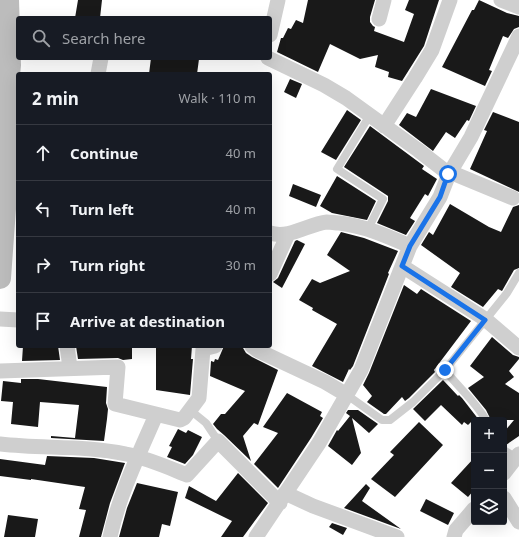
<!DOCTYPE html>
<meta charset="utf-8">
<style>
body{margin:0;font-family:"Noto Sans",sans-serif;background:#242831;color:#f1f3f6}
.controls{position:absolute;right:12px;bottom:12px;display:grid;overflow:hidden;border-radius:4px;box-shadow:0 4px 16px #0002}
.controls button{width:36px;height:36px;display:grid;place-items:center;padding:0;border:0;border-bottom:1px solid #363941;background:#171b24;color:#f1f3f6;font:20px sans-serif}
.stop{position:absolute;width:12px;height:12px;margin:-9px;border:3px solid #1a73e8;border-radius:50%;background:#fff}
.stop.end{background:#1a73e8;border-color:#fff;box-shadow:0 1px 4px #0008}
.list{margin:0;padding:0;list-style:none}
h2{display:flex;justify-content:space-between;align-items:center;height:52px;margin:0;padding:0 16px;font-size:17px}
h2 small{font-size:13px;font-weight:400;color:#9ea1a6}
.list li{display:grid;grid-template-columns:26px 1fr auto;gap:12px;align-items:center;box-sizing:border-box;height:56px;padding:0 16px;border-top:1px solid #363941}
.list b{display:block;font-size:15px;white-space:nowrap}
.list em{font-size:13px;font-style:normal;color:#9ea1a6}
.icon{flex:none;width:22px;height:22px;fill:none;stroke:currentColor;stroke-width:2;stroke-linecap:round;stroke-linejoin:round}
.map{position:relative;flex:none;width:519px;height:537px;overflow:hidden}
.search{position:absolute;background:#171b24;box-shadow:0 4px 16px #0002;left:16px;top:16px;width:256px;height:44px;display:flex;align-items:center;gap:10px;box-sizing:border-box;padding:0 14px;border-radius:4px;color:#9ea1a6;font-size:15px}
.panel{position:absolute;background:#171b24;box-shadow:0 4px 16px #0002;left:16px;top:72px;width:256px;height:276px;border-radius:4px}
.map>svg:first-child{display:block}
</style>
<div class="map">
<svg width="519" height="537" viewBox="0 0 519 537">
<rect width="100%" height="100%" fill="#fff"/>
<path fill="#191919" d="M 78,0 L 102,0 L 100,18 L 75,18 Z
M 308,0 L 375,0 L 370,17 L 370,22 L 373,26 L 375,27 L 374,31 L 404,42 L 414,14 L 405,10 L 409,0 L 439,0 L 424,46 L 402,81 L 388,77 L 389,72 L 375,67 L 378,55 L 360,59 L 330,44 L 318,72 L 277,52 L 281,38 L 283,38 L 288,28 L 291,29 L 296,20 L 303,23 Z
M 479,0 L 507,13 L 519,16 L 519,27 L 514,29 L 508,38 L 503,36 L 489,70 L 492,71 L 485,86 L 442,67 L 472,10 L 474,10 Z
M 151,58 L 199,59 L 197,74 L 149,74 Z
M 290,79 L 302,84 L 296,98 L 284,92 Z
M 431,89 L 476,106 L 469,121 L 467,120 L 455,138 L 446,132 L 433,151 L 399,125 L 407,113 L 416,117 Z
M 347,110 L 361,120 L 336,160 L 321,152 Z
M 493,112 L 519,122 L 519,192 L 470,169 L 487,131 L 484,130 Z
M 370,126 L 424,166 L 422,169 L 437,179 L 428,196 L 425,194 L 410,218 L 415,221 L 406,235 L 377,223 L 388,201 L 388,196 L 344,167 Z
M 337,176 L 376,201 L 367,220 L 332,213 L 320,206 Z
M 293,184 L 321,195 L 316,207 L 289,196 Z
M 450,204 L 489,227 L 501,232 L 513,207 L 519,205 L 519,268 L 514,270 L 502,291 L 498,289 L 483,307 L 451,287 L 460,273 L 421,245 L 429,232 L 433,235 Z
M 341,232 L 364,238 L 398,251 L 388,273 L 389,274 L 353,366 L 350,370 L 349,369 L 343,382 L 312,366 L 337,324 L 312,310 L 313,308 L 299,300 L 312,279 L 320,283 L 350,271 L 327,255 Z
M 297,240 L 305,244 L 282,288 L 273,282 L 278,278 L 295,241 Z
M 404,285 L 417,294 L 421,289 L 471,321 L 434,370 L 435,372 L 409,398 L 405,401 L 402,397 L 386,414 L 384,414 L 367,402 L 372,396 L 363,385 L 369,373 Z
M 492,337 L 513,355 L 519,357 L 519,359 L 509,371 L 514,377 L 505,384 L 519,393 L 519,436 L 506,445 L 504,445 L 504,432 L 514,420 L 491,420 L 486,410 L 468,388 L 484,377 L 470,366 Z
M 23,346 L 58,346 L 60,360 L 22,361 Z
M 76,346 L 132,346 L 132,359 L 123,360 L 118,358 L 78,359 Z
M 156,346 L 192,346 L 191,359 L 193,359 L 190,395 L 156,390 Z
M 224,346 L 240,346 L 243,348 L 246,353 L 252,357 L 278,370 L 258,425 L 254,423 L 243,436 L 251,461 L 224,435 L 217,429 L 213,424 L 221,414 L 225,414 L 245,391 L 210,376 L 211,361 L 214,362 L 215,359 L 218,360 Z
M 21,379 L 38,379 L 107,387 L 106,403 L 108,409 L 107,419 L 104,441 L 51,438 L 51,436 L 75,438 L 79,405 L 40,402 L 38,427 L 11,424 L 13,402 L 1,401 L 3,381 L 21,383 Z
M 443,380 L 458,396 L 459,395 L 462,398 L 479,420 L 473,420 L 468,425 L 464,422 L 462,425 L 441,405 L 425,421 L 413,409 Z
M 287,393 L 322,412 L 320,416 L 323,418 L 311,438 L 278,488 L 254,464 L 278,433 L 263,427 Z
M 348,410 L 358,410 L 378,424 L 369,433 L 352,418 L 361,453 L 352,465 L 328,446 L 337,430 L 338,431 L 350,416 L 346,413 Z
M 419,422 L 443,445 L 395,497 L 371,479 L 394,455 L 390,452 Z
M 178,429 L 186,433 L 188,430 L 202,437 L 193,455 L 185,464 L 167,457 L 172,447 L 169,446 Z
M 47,456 L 94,458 L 125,463 L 110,503 L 101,537 L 79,537 L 86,510 L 79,509 L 85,487 L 31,479 L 31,480 L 0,476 L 0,459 L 45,465 Z
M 474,458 L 474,490 L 468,497 L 451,483 Z
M 238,473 L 268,503 L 243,537 L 221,537 L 232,521 L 185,498 L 189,486 L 216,501 Z
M 137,483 L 178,492 L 170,526 L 162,524 L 159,537 L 119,537 L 127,508 Z
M 366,484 L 370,488 L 362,501 L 401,529 L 344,508 Z
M 426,499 L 454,513 L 448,525 L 420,511 Z
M 8,515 L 38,519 L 35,537 L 4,537 Z
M 332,523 L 347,528 L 343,535 L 329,527 Z"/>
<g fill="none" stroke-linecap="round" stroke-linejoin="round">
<path stroke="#cfcfcf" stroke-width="8" d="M 368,229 L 383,199 L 337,169 L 370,115
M 445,370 C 458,387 475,401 486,420
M 347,395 L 382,420 L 390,420 L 413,402 L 445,370 L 507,293 L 519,273
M 190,410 L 206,423 L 218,441
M 504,450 L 516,458"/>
<path stroke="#cfcfcf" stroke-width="15" d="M 501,0 L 519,7
M 379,19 L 384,0
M 270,35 L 278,0
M 268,58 L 324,85 L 346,98 L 418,150 L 449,174
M 98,74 L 101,58
M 384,126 L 415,78 L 432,50 L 450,0
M 450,172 L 513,198
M 270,233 C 290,239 308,224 327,222 C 331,222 335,223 339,223 C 365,226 387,236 410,246
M 402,266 L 485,319 L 519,348
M 270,274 L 288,234
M 0,319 L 18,320
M 67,346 L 70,368
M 252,346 L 257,350 L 325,382 L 347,395
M 0,371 L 118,367 L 115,404 L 180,420 L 184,418 L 199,398 L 203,349 L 215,346
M 0,444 C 42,449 84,445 126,454 C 147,458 167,467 187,475 L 218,441 L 280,503
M 504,473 L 519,454
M 285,493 L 313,506 L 397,537
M 504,498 L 519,522
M 110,537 C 119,495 139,454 156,415
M 256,537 L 319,443 L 361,370 L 410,246 L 440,197 L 449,174 L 471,137 L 519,36
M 454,537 L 456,530 L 474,509"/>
<path stroke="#bcbcbc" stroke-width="22" d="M 0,278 L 8,167 L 7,94 L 10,65 L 8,0"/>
</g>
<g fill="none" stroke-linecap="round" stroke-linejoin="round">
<path stroke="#1a73e8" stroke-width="5" d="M 445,370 L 485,320 L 402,266 L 410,246 L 440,197 L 448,174"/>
</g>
</svg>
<div class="controls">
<button>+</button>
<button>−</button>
<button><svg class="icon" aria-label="layers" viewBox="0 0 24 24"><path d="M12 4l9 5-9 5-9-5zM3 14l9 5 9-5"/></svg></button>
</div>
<div class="stop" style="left:448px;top:174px"></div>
<div class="stop end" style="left:445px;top:370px"></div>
<div class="search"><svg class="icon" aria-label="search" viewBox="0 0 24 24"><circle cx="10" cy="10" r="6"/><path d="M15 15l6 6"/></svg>Search here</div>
<section class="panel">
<h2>2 min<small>Walk · 110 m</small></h2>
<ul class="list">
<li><svg class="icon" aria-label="ahead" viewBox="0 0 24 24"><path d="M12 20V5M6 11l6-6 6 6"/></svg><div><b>Continue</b></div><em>40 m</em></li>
<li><svg class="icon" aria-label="left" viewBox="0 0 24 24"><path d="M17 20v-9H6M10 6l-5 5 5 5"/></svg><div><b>Turn left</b></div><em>40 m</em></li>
<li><svg class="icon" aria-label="right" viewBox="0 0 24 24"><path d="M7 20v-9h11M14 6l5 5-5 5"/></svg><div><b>Turn right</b></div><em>30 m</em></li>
<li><svg class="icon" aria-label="arrive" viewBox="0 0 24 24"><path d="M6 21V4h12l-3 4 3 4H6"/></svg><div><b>Arrive at destination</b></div></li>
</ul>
</section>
</div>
